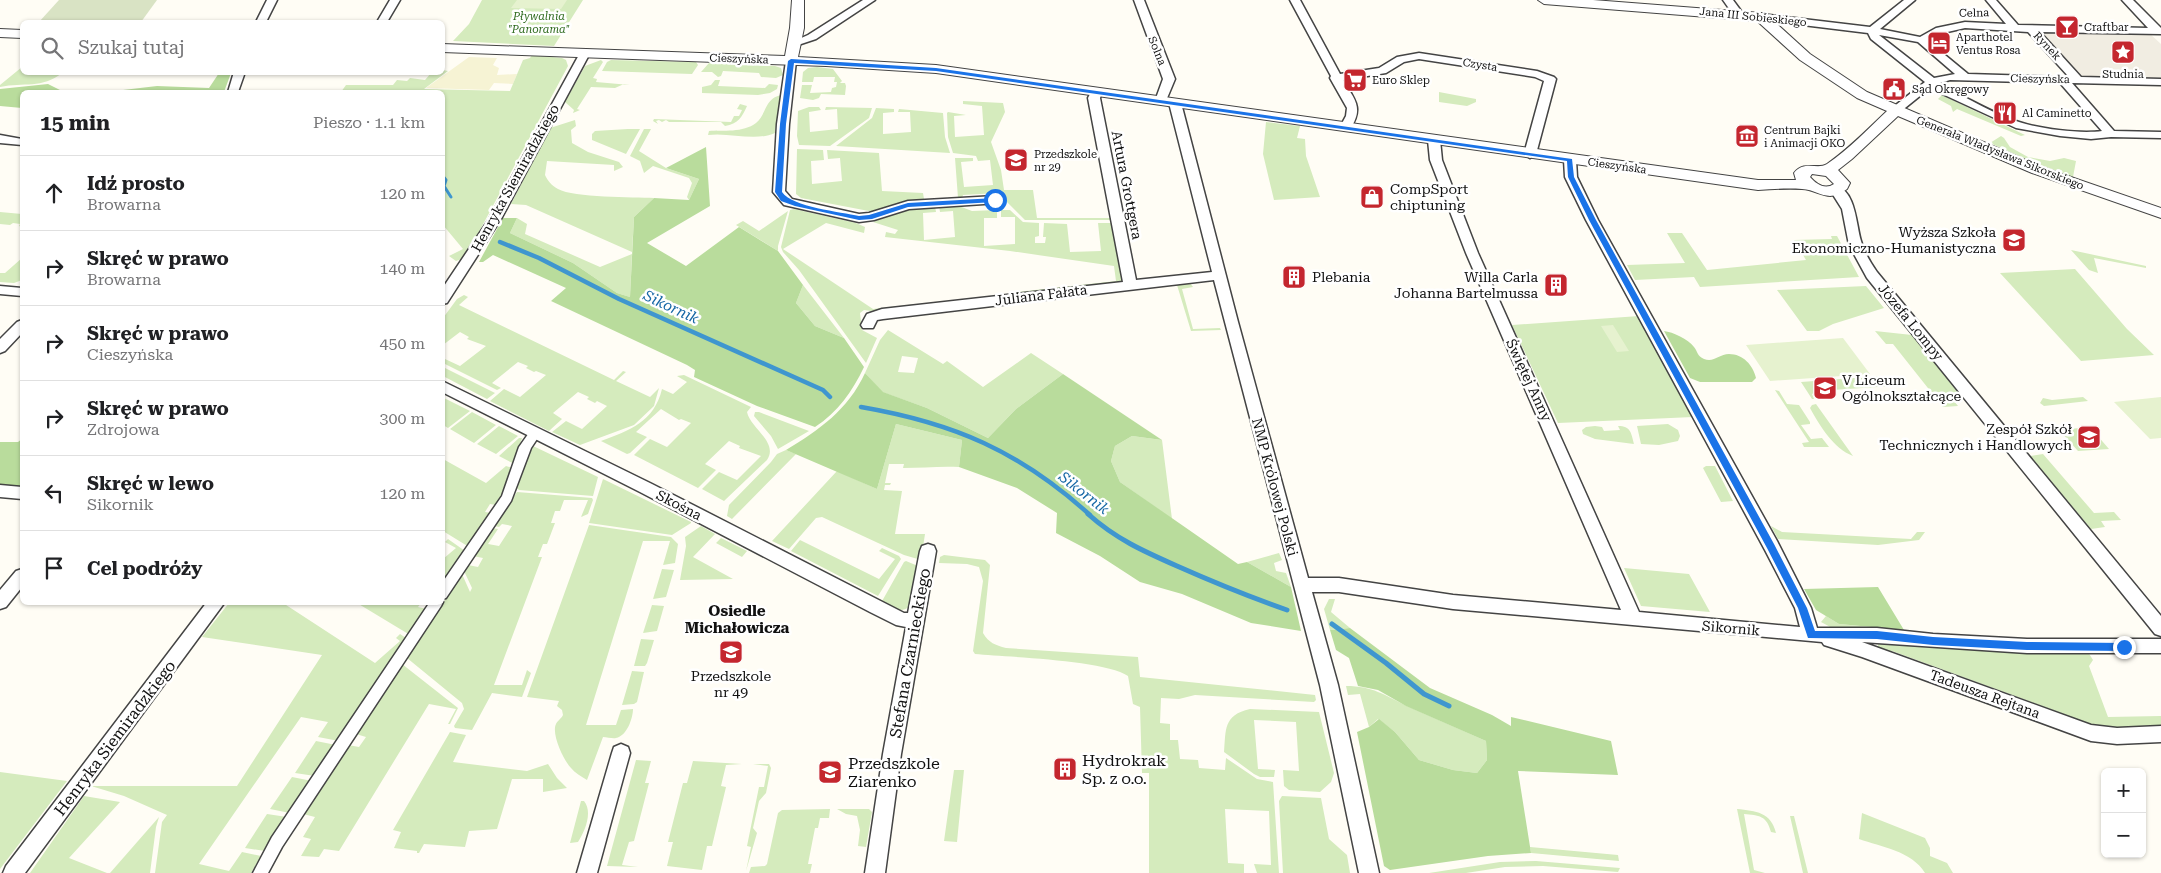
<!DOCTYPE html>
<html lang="pl">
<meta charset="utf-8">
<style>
body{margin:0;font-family:"Roboto Serif",serif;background:#f6f6f6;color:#202124}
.controls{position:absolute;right:15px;bottom:15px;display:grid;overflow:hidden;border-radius:8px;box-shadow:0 1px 4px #0004}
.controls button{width:45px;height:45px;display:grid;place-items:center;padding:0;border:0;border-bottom:1px solid #e0e0e0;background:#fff;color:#202124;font:25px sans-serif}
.stop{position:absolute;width:15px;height:15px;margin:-11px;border:4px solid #1a73e8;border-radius:50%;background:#fff}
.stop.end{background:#1a73e8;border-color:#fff;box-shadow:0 1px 5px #0008}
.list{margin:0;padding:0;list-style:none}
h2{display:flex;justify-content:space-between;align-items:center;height:65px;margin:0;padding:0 20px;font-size:21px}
h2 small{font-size:16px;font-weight:400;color:#757577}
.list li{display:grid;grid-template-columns:32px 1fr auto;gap:15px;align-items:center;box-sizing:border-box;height:75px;padding:0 20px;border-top:1px solid #e0e0e0}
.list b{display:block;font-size:19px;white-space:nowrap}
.list p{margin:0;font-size:16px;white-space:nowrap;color:#757577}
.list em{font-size:16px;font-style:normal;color:#757577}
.icon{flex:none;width:28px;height:28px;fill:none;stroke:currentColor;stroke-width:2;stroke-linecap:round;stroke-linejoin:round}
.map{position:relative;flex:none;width:2161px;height:873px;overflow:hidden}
.search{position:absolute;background:#fff;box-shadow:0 1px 4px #0004;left:20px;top:20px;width:425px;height:55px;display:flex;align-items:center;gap:12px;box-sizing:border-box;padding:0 18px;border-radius:8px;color:#757577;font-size:19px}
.panel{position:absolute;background:#fff;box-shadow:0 1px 4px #0004;left:20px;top:90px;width:425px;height:515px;border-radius:8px}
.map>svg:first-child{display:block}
</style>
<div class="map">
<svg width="2161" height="873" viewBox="0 0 2161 873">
<rect width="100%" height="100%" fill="#fffdf5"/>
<path fill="#f6f3d4" d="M 469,57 L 497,58 L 493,65 L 499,68 L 497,75 L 517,74 L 513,84 L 494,83 L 489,90 L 426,88 Z"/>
<path fill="#d5ebbd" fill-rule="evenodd" d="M 482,0 L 583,0 L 554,46 L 453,41 L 469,24 Z
M 532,55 L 562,58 L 566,60 L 568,66 L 465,258 L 456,261 L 449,256 L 463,249 L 443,225 L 442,92 L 341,92 L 346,85 L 393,85 L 397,80 L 407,81 L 410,78 L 425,80 L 431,73 L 442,72 L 443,70 L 448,71 L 424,89 L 510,91 L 523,60 L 530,58 Z
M 601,60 L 603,62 L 593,78 L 597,79 L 596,82 L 630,85 L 624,84 L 615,88 L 591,87 L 577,109 L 580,110 L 573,113 L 574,110 L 565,102 L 585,66 Z
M 611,60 L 696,62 L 698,65 L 692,74 L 602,71 L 607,62 Z
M 709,63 L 775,66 L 781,68 L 783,75 L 776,78 L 761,77 L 759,73 L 723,71 L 721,76 L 718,77 L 712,72 L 701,72 Z
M 22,67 L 22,72 L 62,73 C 42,89 24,82 0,87 L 0,85 Z
M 817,67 L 833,69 L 842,81 L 840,83 L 845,83 L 846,86 L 845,95 L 821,94 L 819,98 L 813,100 L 800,98 L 802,85 L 812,85 L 810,93 L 831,92 L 832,88 L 836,87 L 837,82 L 834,82 L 835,77 L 814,77 L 813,82 L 802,82 L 803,72 L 808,68 Z
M 715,80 L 720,80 L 718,86 L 765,88 L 769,84 L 778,85 L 777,89 L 770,93 L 758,95 L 702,93 L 702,87 L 711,85 Z
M 1439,92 L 1476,99 L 1476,102 L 1467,106 L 1439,102 Z
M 781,95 L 775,133 C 754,142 730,132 708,135 L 709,131 C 723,130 743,133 756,123 C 767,114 764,99 781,95 Z
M 1942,95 L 2025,135 L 2021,136 L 1957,109 L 1953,112 L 1951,106 L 1938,99 Z
M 963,101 L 1003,103 L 1005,112 L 991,142 L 1001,170 L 1004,190 L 1033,190 L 1037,218 L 1110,218 L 1111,220 L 1025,220 L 1007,202 L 1006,198 L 999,199 L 998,193 L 963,195 L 962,198 L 958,198 L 955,158 L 973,158 L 973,161 L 961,162 L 964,187 L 993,185 L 990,160 L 978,161 L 976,156 L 953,153 L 948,137 L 947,113 L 948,112 L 966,115 L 954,116 L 955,137 L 984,135 L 982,106 L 963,104 Z
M 740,104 L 747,106 C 742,117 738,124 725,126 L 721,122 L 669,122 L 666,120 L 662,122 L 659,120 L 656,121 L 658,124 L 653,121 L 654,119 L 731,122 L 734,116 L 739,116 L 742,110 L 737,109 Z
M 809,107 L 819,107 L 821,110 L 809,112 L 810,132 L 838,129 L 837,109 L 825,110 L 826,107 L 872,108 L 869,118 L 830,146 L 799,145 L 797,136 L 798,111 Z
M 876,108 L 894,109 L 894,112 L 883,113 L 883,134 L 911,132 L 910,112 L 898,112 L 899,109 L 943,113 L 945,137 L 950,153 L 836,146 L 872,118 Z
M 575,120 L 576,126 L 571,130 L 572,143 L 588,152 L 619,162 L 623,167 L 614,171 L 614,165 L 547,161 L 545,175 C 548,181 551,185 558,189 C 574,198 633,197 654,198 L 634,217 L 632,252 L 526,205 L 511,204 L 550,128 Z
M 1266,122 L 1300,126 L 1297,138 L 1305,139 L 1306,156 L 1320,197 L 1274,200 L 1263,154 Z
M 628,129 L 640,129 L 626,154 L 592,140 L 592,134 L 595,131 Z
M 644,129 L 651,129 L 639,151 L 666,168 L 699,179 L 689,200 L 687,197 L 692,183 L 689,178 L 653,166 L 644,173 L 640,161 L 630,156 Z
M 2001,136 L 2004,138 L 2010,147 L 2028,157 L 2050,161 L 2064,158 L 2076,161 L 2073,177 L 2037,164 L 1990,143 Z
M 797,149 L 823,150 L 824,160 L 811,161 L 812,184 L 842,181 L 840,158 L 828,159 L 827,150 L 879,153 L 882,191 L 923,193 L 924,199 L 903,202 L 874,212 L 801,198 L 796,194 Z
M 935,206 L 936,212 L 923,213 L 924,240 L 955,237 L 953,211 L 940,212 L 939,206 L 959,206 L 972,211 L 997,210 L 997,218 L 984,218 L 984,246 L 1015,244 L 1015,217 L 1001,217 L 1001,210 L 1010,210 L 1023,222 L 1039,223 L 1039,236 L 1035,237 L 1035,243 L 1045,243 L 1046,237 L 1043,237 L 1044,223 L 1067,224 L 1070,252 L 1101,251 L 1098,223 L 1111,223 L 1124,284 L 1018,295 L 1017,292 L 1116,281 L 1114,266 L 1010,251 L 885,237 L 886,232 L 895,234 L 898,230 L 873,222 L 903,211 Z
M 794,209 L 856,223 L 865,227 L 864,233 L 826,223 L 783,249 L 873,309 L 916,304 L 916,306 L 871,311 L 864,310 L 860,313 L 862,330 L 877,338 L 866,363 L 799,270 L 783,252 L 781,247 L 790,210 Z
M 788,211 L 778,246 L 778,251 L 736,225 L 743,221 L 759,231 Z
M 0,212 L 22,214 L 22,227 L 19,226 L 20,224 L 13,223 L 10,225 L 0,224 Z
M 517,218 L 527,224 L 525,234 L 600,267 L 632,254 L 630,297 L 617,293 L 573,263 L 510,233 Z
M 1667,233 L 1682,233 L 1707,270 L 1806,260 L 1794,240 L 1832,239 L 1831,236 L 1837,236 L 1859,277 L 1700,287 L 1694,277 L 1635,280 L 1627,265 L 1685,263 Z
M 2071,250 L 2146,266 L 2146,268 L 2094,258 L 2098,273 L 2089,270 Z
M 22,258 L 22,271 L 20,273 L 22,274 L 22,280 L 14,283 L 0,282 L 0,273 L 5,273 Z
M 2075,269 L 2127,329 L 2154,355 L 2081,361 L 2000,273 Z
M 1190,283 L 1193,287 L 1182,289 L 1193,329 L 1220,328 L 1221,330 L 1191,331 L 1177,285 Z
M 803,285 L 844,338 L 815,326 L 796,303 Z
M 1866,286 L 1884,308 L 1833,324 L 1819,331 L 1807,331 L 1777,290 Z
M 464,295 L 468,297 L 459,305 L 614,380 L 623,371 L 626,372 L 616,381 L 650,397 L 659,388 L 654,406 L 634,425 L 580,445 L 552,432 L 566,421 L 582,429 L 607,406 L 597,401 L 595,403 L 587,399 L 589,397 L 578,392 L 553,413 L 562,419 L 549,431 L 490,401 L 504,389 L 520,397 L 546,375 L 536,371 L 534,372 L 526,368 L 528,366 L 518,362 L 492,383 L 501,388 L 497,390 L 443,363 L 445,359 L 460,366 L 486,346 L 467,339 L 469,337 L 460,332 L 443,345 L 443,318 L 457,299 Z
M 1639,316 L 1693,417 L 1558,423 L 1512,325 Z
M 888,330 L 943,364 L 947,361 L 983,387 L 1031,353 L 1063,374 L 1016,409 L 988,438 L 927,408 L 882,392 L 865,373 L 880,340 ZM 902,356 L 918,358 L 914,373 L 898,372 Z
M 1875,331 L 1912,335 L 1958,392 L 1951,397 L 1958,406 L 1943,407 L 1893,344 L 1886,344 Z
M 442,367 L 443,367 L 495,393 L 487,399 L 443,376 Z
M 684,375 L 751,407 L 747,412 C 750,428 779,442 767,460 L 724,501 L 702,489 L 719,472 L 737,480 L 761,456 L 739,448 L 740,446 L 729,441 L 705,464 L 716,470 L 698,488 L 634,455 L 650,439 L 667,447 L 691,423 L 681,419 L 679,420 L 661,409 L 636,432 L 647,437 L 630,453 L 627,454 L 601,441 C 630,430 654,422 662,389 L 673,394 L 687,382 L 677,376 Z
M 1881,376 L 1886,379 L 1892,386 L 1818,391 L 1812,394 L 1814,399 L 1812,399 L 1801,382 Z
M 1775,390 L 1779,391 L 1787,404 L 1799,405 L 1810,422 L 1810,424 L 1801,425 L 1811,439 L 1822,438 L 1829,447 L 1804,447 L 1802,443 L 1809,442 Z
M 2083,397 L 2088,401 L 2044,406 L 2040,403 L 2043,398 L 2052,400 Z
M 444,398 L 470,411 L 448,428 L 443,425 L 443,399 Z
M 1816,404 L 1853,456 C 1833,448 1820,426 1810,408 L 1812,405 Z
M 472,412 L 496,425 L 474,443 L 450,429 Z
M 755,412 L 759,412 L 809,431 L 778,449 L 771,436 L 754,416 Z
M 896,424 L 962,440 L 959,467 C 940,466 922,468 903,468 L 904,464 L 889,464 L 885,483 L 891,483 L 890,485 L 885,485 L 884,490 L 902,491 L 895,534 L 925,534 L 921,560 L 904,555 L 822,517 L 816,518 L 789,549 L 772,541 L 837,471 L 877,489 Z
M 1668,424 L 1678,430 L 1680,436 L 1678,441 L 1659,445 L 1641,444 L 1637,426 Z
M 499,426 L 518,436 L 496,454 L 477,444 Z
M 1595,426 L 1602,427 L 1604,431 L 1620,430 L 1618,426 C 1631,426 1631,433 1634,444 L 1595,439 L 1583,434 L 1582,430 L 1586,427 Z
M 2090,427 L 2109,449 L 2078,451 L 2059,430 Z
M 1132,436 L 1162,440 L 1172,519 L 1120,482 L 1111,461 L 1115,446 Z
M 519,438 L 522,438 L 514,464 L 499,456 Z
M 531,445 L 598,477 L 593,496 L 519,490 L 517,488 Z
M 786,450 L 796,454 L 732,519 L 727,516 L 729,505 L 771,462 L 777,454 Z
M 2043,454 L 2094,513 L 2114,512 L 2121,520 L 2101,521 L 2105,527 L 2091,529 L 2030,456 Z
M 443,459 L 486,483 L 506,466 L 513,468 L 505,493 L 496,505 L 490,504 L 485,512 L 491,513 L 469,547 L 443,531 Z
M 1706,466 L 1715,466 L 1733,501 L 1721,502 L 1703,468 Z
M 603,479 L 691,522 L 691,523 L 672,535 L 589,523 Z
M 517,492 L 592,498 L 593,500 L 588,514 L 581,517 L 588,500 L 564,500 L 560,511 L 555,511 L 551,523 L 555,523 L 547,544 L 543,544 L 538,557 L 542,557 L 494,685 L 522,685 L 527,670 L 531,673 L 522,697 L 492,693 L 472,730 L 455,728 L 454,726 L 464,709 L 462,703 L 407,658 L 462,574 L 470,592 L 472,588 L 464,571 L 468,565 L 478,567 L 483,558 L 473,556 L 492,528 L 498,529 L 488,544 L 499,546 L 512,526 L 502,524 L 499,527 L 494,526 Z
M 589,525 L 671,537 L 678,544 L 675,563 L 663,565 L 670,541 L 643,541 L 586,725 L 616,725 L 621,710 L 633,709 C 633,718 627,736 616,738 C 613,739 607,737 603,737 L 587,780 C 581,776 575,773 571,768 C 564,761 551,734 556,724 C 557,721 561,719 563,715 L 562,710 L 557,706 L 559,701 L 527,697 Z
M 701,526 L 715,534 L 693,557 L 733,579 L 680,580 L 686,546 L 685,537 Z
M 1771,526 L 1782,532 L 1911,539 L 1917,532 L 1925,532 L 1919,540 L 1878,545 L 1778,539 Z
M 721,538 L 747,551 L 742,557 L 716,543 Z
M 448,539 L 465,551 L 443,586 L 443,559 L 456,548 L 445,542 Z
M 800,540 L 879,579 L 895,559 L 879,551 L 882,548 L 899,556 L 901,559 L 878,596 L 791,551 Z
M 1279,553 L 1282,560 L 1274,563 L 1276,571 L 1286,573 L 1291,587 L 1247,562 Z
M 944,555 L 985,560 L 990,565 L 983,633 C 989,643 995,645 1006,648 L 1138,657 L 1140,677 L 1315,695 L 1316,700 L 1314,702 L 1195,695 L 1179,699 L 1161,698 L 1160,723 L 1170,724 L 1170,740 L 1178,740 L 1180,759 L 1198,760 L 1199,768 L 1225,770 L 1226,758 L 1257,779 L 1273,782 L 1279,873 L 1257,873 L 1254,864 L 1271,865 L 1269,811 L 1225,809 L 1228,863 L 1244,864 L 1244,873 L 1149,873 L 1149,773 L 1142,773 L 1140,707 L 1133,704 L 1128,676 C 1105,660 1007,657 975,654 L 973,651 L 983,581 L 979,567 L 967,564 L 939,563 L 940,557 Z
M 906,561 L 918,566 L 911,605 C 901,615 892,608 881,603 L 904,562 Z
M 1624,568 L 1689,574 L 1710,612 L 1641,606 Z
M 662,569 L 674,570 L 666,597 L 653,599 Z
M 1329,599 L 1335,599 L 1331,612 L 1350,628 L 1330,630 L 1324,609 Z
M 229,603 L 283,603 L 375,663 L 400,641 L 396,638 L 400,634 L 406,638 L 339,741 L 318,737 L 328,722 L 301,717 L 199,864 L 229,871 L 242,852 L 261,856 L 251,873 L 155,873 L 162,822 L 167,815 L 124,796 L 91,786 L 237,786 L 322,655 L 202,637 Z
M 357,603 L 421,603 L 418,607 L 427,609 L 410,635 Z
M 652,605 L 664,606 L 657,631 L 643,633 Z
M 1826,616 L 1839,624 L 1984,638 L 1834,629 L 1821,622 Z
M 641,639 L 654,640 L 647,663 L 645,666 L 634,666 Z
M 1878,643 L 2088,652 L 2093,660 L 2089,666 L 2108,717 L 2161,716 L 2161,728 C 2135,728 2082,735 2064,714 L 1892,651 L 1888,654 L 1878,650 Z
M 402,664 L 458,708 L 450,724 L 448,724 L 456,709 L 429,704 L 339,851 L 324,849 L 319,857 L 301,856 L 311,839 L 303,837 L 315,817 L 303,814 L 348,745 L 359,747 L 366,737 L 356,734 Z
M 632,671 L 644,672 L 637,702 L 634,704 L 622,705 Z
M 1346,686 C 1373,686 1384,695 1407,706 C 1433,718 1460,729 1486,741 L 1487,760 L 1477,773 L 1453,770 L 1419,760 L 1395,732 L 1378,719 L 1369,727 L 1360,694 L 1348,695 Z
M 1250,709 L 1319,712 L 1334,773 L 1331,782 L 1320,792 L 1289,790 L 1284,786 L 1283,770 L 1299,771 L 1296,722 L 1254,720 L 1258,769 L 1275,770 L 1274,777 L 1260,777 L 1254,774 L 1224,752 C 1226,730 1223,715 1250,709 Z
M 450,732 L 466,735 L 453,762 L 527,771 L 548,764 L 557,778 L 567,788 L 543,792 L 543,779 L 512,779 L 497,829 L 469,831 L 465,847 L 424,844 L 419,853 L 417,853 L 417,851 L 394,848 L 401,832 L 393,830 Z
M 316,741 L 336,745 L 315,776 L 295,773 Z
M 636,760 L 651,761 L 645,783 L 649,783 L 634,841 L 629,842 L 622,865 L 638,867 L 607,866 Z
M 693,761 L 742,764 L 726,765 L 721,786 L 726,787 L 712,846 L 707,846 L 702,870 L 667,866 L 673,842 L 668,842 L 683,783 L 687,783 Z
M 753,764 L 769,764 L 771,768 L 766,793 L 759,801 L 753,828 L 757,833 L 746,871 L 751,847 L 747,846 L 759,787 L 764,787 L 768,766 Z
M 954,770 L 964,770 L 957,842 L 944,841 Z
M 0,772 L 67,781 L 0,869 Z
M 292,777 L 312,781 L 290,813 L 270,809 Z
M 84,796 L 120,802 L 69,858 L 107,873 L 30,873 Z
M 1282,796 L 1321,798 L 1329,839 L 1347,855 L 1350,873 L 1283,873 L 1279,801 Z
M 581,801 L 584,801 C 593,812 585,831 578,842 L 570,843 Z
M 830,809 L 829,818 L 820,818 L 818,828 L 815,828 L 808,864 L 812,864 L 810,873 L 749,873 L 751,867 L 765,866 L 767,864 L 778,813 L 782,810 Z
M 837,809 L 869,809 L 872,812 L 866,847 L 858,846 L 860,830 L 857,816 L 846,814 Z
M 1737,809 C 1756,811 1771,812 1776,833 L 1771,832 C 1767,816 1759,815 1744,814 L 1754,870 L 1765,873 L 1750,873 Z
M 1862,813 L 1925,838 L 1930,848 L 1930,856 L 1947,863 L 1953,873 L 1925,873 C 1912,851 1881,847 1859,839 Z
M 267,814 L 287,817 L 265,851 L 245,848 Z
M 1790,816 L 1794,816 L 1808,873 L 1803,873 Z
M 159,817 L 156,827 L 150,873 L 110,873 Z
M 1530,847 L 1618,855 L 1619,861 L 1531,853 Z
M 1536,861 L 1620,868 L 1618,872 L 1543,866 L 1505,867 L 1466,873 L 1429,873 L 1500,862 Z"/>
<path fill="#b9dc9c" d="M 219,73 L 231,73 L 224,92 L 106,92 L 157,86 L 209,88 Z
M 48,84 L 62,91 L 76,92 L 22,92 L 22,108 L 0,106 L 0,89 Z
M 706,147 L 710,206 L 647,243 L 686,266 L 739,227 L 778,251 L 803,285 L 796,303 L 815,326 L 844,338 L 864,367 C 852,392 838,412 815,427 L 757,406 L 694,377 L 695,370 L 687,365 L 551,301 L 566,288 L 493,255 L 483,262 L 479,262 L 503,218 L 517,218 L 510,233 L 573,263 L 617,293 L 630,297 L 634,217 L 654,198 L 689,200 L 699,179 L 666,168 Z
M 1664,331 C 1673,332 1688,339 1694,347 C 1698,352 1697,356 1704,359 C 1714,363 1719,354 1729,354 C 1743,354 1753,365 1756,378 L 1752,382 L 1700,382 L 1690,378 Z
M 865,373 L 883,392 L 927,408 L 988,438 L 1016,409 L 1063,374 L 1162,440 L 1132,436 L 1115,446 L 1111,461 L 1120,482 L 1238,564 L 1247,562 L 1291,587 L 1301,631 L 1251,623 L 1182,594 L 1140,582 L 1100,556 L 1056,533 L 1057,513 L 1017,488 L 959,467 L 962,440 L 896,424 L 877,489 L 786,450 C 819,430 848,410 865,373 Z
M 22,439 L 22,488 L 0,486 L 0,442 L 18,442 Z
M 1878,587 L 1904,630 L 1839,624 L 1816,610 L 1804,589 Z
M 1350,628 L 1430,688 L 1492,715 L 1511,726 L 1511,717 L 1611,741 L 1618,775 L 1518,771 L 1531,853 L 1488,856 L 1390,870 L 1384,866 L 1357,732 L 1369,727 L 1379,719 L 1395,732 L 1419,760 L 1453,770 L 1477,773 L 1487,760 L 1486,741 L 1406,706 L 1378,690 L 1358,686 L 1349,658 L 1336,650 L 1330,630 Z"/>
<path fill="#d9e3c4" d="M 59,0 L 157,0 L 141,22 L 39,22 Z"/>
<path fill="#e6f2cf" d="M 517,0 L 567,0 L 561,9 L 511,8 Z
M 1613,325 L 1629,351 L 1617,352 L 1601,326 Z
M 1843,338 L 1870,374 L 1770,381 L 1746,345 Z
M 2161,397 L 2161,438 L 2150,439 L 2114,402 Z"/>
<path fill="#f1ede2" d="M 2031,29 L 2148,32 L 2161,44 L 2161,82 L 2077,79 Z"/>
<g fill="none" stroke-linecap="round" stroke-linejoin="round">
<path stroke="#3f96cf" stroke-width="3" d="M 442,175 L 446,180 L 444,186 L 451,197"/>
<path stroke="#3f96cf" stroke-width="4.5" d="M 500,242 L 539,258 L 619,299 L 823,390 L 830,397
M 861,407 C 954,423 1019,451 1090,515"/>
<path stroke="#3f96cf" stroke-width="5" d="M 1088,514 C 1116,539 1143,551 1177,566 C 1213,582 1250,597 1287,610
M 1332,624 L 1386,663 L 1424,694 L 1449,706"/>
<g stroke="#444" stroke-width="3">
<path id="pedestrian" d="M 535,429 L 541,433 L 531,448 L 511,501 L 446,598 L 442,599 L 442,583 L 502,496 L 519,447 L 531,430 Z
M 442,600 L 443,602 L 441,606 L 282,847 L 268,873 L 253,873 L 272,837 L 430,602 L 442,602 Z"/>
</g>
<g stroke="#444" stroke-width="3">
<path id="minor" d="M 267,0 L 277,0 L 266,22 L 256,22 Z
M 390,0 L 400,0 L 387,22 L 377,22 Z
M 863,0 L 875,0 L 816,39 L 795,46 L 790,43 L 808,35 Z
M 1134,0 L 1144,0 L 1175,79 L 1165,103 L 1161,104 L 1155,101 L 1163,79 Z
M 1290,0 L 1300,0 L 1340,74 L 1379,68 L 1397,57 L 1419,53 L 1537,71 L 1554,77 L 1556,79 L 1536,154 L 1530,158 L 1524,154 L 1544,81 L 1535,77 L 1419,59 L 1404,62 L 1386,73 L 1343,80 C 1355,100 1364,108 1350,129 L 1342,129 L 1340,127 L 1346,116 L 1347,108 L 1330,78 L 1331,76 Z
M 1723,0 L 1733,0 L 1744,15 L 1743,17 L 1735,17 Z
M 1904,0 L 1915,0 L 1880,29 L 1920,37 L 1936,28 L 1965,22 L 2006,24 L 1986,0 L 1996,0 L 2018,25 L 2148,28 L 2122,0 L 2133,0 L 2161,28 L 2161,34 L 2040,32 L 2081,77 L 2161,79 L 2161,85 L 2072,83 L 2114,131 L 2161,132 L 2161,138 L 2111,137 L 2091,139 L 2060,136 L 2016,128 L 1938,92 L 1931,87 L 1900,112 L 1892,112 L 1890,110 L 1892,108 L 1925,82 L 1871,39 L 1868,33 L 1761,20 L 1756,17 L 1761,14 L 1870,27 ZM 1965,28 L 2028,32 L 2069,77 L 1968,74 L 1928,41 L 1943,33 ZM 1879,35 L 1918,42 L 1955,74 L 1934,78 ZM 1950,80 L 2060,83 L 2102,131 C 2080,134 2040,129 2019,122 C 1994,114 1970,99 1946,88 L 1940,83 Z
M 585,50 L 590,53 L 501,219 L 447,303 L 442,304 L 442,289 L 489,219 L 580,53 Z
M 791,58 L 796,61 L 789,124 L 785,191 L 792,199 L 859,214 L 869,213 L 908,201 L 995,196 L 1001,200 L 999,203 L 909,209 L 874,220 L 859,222 L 784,205 L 773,192 L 777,124 L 786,61 Z
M 234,72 L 245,72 L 238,92 L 228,92 Z
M 1096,89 L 1102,92 L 1100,98 L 1136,280 L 1212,272 L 1169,103 L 1175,100 L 1181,103 L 1238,322 L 1308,578 L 1339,578 L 1453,595 L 1621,610 L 1466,253 L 1430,160 L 1428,140 L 1434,136 L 1440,140 L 1442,160 L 1478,253 L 1639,612 L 1800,627 L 1795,608 L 1765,550 L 1586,220 L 1565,177 L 1564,160 L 1570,156 L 1576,160 L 1577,177 L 1598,220 L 1777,541 L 1811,608 L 1817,628 L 1877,628 L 1933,634 L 2027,639 L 2161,639 L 2161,653 L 2027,653 L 1862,642 L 2091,725 L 2117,728 L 2161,726 L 2161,742 L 2117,744 L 2091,741 L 1862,657 L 1824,645 L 1822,642 L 1453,609 L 1339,592 L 1312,592 L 1338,685 L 1379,873 L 1359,873 L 1320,685 L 1214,280 L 883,319 L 877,320 L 873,328 L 863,328 L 861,325 L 867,314 L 882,309 L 1123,282 L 1088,98 L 1092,90 Z
M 0,135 L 22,139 L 22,145 L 0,143 Z
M 1836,186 C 1856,191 1856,225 1861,241 C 1864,252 1870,262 1877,272 L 2161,616 L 2161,636 L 2155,634 L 1867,278 L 1849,245 L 1842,209 L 1830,190 Z
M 0,286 L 22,288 L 22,296 L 0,294 Z
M 22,320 L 22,333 L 5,351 L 0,353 L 0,339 L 17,322 Z
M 442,381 L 652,484 L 904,613 L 908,613 L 920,551 L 922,546 L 928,544 L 934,546 L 936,551 L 901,754 L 885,873 L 865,873 L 883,754 L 906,627 L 896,625 L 870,612 L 640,492 L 442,392 Z
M 0,485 L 22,487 L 22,499 L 0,497 Z
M 22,569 L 22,587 L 6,607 L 0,609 L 0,590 L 16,571 Z
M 207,602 L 225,602 L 25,873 L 3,873 L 6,866 Z
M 621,744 L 628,747 L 630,753 L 597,873 L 577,873 L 612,753 L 614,747 Z"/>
</g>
<g stroke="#444" stroke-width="2">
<path id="tertiary" d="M 792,0 L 804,0 L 804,28 L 798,57 L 936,65 L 1758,180 L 1796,180 L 1794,173 C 1804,160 1818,170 1827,164 C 1849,149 1868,129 1887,111 L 1857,98 L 1800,60 L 1757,21 L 1544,4 L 1538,0 L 1593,0 L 1761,13 L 1766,14 L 1810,54 L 1867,92 L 2042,167 L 2161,208 L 2161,218 L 2032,173 L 1898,116 L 1852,159 L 1838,170 L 1850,183 L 1847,189 C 1827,204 1820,190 1802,189 C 1788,188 1772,189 1758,190 L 936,73 L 826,66 L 442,52 L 442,44 L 785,56 L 790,28 ZM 1812,174 L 1826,176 L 1834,184 C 1825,190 1816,184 1810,177 Z
M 0,29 L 22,30 L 22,38 L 0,37 Z"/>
</g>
<use href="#pedestrian" fill="#fff" fill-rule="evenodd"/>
<use href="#minor" fill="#fff" fill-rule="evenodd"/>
<use href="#tertiary" fill="#fff" fill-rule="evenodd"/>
</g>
<path fill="#1a73e8" d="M 791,59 L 936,68 L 1572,159 L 1574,177 L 1596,220 L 1774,544 L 1807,608 L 1815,631 L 1877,631 L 1933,637 L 2027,642 L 2124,643 L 2129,647 L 2124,651 L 2027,650 L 1933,645 L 1877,639 L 1808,638 L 1798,608 L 1767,548 L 1589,220 L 1568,177 L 1567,161 L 936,71 L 794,63 L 786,124 L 782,192 C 792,207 841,212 859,216 L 869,215 L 908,203 L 995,198 L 999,200 L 995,202 L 908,207 L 872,219 L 859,220 L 795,206 L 781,201 L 775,192 L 780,124 L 788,61 Z"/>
<defs>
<g id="bar-square" transform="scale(1.25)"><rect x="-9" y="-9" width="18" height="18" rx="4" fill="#c4262e" stroke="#fff"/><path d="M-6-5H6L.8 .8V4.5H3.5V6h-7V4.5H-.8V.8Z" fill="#fff"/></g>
<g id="hotel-square" transform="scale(1.25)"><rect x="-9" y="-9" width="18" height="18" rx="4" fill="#c4262e" stroke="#fff"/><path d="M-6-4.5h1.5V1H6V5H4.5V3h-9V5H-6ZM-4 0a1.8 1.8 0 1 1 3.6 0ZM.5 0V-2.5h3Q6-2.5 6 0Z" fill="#fff"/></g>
<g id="sight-square" transform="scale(1.25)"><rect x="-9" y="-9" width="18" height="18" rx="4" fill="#c4262e" stroke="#fff"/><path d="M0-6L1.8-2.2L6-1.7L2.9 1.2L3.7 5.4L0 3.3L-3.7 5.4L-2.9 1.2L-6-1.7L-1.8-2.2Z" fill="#fff"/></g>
<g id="supermarket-square" transform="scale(1.25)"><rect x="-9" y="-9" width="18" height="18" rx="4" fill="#c4262e" stroke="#fff"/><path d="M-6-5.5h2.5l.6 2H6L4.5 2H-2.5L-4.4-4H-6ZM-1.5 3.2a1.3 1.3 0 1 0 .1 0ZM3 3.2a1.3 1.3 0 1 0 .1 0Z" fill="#fff"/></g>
<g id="civic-square" transform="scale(1.25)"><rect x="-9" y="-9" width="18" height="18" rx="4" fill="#c4262e" stroke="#fff"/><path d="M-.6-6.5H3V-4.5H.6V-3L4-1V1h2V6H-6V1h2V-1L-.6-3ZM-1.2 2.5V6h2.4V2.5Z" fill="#fff"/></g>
<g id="restaurant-square" transform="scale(1.25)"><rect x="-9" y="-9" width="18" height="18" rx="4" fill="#c4262e" stroke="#fff"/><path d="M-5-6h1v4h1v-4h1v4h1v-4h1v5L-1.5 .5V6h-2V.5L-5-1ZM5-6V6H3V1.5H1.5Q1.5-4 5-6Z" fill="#fff"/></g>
<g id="museum-square" transform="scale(1.25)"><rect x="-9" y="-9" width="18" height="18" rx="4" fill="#c4262e" stroke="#fff"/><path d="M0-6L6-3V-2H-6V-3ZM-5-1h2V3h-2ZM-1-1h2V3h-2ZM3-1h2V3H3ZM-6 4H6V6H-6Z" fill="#fff"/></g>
<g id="school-square" transform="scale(1.25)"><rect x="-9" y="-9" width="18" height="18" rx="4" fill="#c4262e" stroke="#fff"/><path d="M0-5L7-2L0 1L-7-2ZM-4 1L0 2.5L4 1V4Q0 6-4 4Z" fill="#fff"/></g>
<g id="shop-square" transform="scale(1.25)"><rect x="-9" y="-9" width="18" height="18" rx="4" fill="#c4262e" stroke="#fff"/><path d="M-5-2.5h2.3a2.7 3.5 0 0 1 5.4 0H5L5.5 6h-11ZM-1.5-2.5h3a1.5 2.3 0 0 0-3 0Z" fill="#fff"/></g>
<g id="university-square" transform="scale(1.25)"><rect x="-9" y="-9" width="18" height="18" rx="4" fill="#c4262e" stroke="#fff"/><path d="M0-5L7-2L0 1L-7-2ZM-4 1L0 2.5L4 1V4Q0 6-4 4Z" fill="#fff"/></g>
<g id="building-square" transform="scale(1.25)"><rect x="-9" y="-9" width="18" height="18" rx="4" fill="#c4262e" stroke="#fff"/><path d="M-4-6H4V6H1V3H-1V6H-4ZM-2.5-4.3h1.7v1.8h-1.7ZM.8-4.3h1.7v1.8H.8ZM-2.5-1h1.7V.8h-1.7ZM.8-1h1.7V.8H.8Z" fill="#fff"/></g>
</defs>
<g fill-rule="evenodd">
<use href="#bar-square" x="2067" y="27"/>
<use href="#hotel-square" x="1939" y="43"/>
<use href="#sight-square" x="2123" y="52"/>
<use href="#supermarket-square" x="1355" y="80"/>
<use href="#civic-square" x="1894" y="89"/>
<use href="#restaurant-square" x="2005" y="113"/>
<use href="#museum-square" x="1747" y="136"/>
<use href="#school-square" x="1016" y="160"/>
<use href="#shop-square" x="1372" y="197"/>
<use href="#university-square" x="2014" y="240"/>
<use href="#building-square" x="1294" y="277"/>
<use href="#building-square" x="1556" y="285"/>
<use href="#school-square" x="1825" y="388"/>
<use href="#school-square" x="2089" y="437"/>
<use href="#school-square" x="731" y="652"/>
<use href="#building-square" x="1065" y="769"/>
<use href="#school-square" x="830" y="772"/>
</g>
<g text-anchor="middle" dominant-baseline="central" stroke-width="5" stroke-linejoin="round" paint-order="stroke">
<g font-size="11" fill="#111" stroke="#fff">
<text transform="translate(1974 13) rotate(-1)">Celna</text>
<text transform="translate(1753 17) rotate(6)">Jana III Sobieskiego</text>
<text transform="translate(2047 46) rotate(47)">Rynek</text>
<text transform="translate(1157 51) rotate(68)">Solna</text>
<text transform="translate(739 59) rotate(2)">Cieszyńska</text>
<text transform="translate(1480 65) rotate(9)">Czysta</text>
<text transform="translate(2040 79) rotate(1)">Cieszyńska</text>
<text transform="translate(2000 153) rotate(22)">Generała Władysława Sikorskiego</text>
<text transform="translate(1617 166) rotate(8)">Cieszyńska</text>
</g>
<g font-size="11" font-style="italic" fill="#2f6b1f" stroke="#fff">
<text x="539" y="16">Pływalnia<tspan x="539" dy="13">"Panorama"</tspan></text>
</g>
<g font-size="11" fill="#111" stroke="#fff" text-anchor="start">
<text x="2084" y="27">Craftbar</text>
<text x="1956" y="37">Aparthotel<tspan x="1956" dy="13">Ventus Rosa</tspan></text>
<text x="2123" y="74" text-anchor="middle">Studnia</text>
<text x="1372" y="80">Euro Sklep</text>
<text x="1912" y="89">Sąd Okręgowy</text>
<text x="2022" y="113">Al Caminetto</text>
<text x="1764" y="130">Centrum Bajki<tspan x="1764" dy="13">i Animacji OKO</tspan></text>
<text x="1034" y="154">Przedszkole<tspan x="1034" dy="13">nr 29</tspan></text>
</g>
<g font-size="14" fill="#111" stroke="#fff">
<text transform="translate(515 178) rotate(-61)">Henryka Siemiradzkiego</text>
<text transform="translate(1127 185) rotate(79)">Artura Grottgera</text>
<text transform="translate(1041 295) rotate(-7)">Juliana Fałata</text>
<text transform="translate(1911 322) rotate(51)">Józefa Lompy</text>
<text transform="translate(1529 380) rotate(65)">Świętej Anny</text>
<text transform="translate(1275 487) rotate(75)">NMP Królowej Polski</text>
<text transform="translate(679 505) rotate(27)">Skośna</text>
<text transform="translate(1731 628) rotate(5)">Sikornik</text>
<text transform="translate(1985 694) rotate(20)">Tadeusza Rejtana</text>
</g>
<g font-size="14" fill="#111" stroke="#fff" text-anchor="start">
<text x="1390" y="189">CompSport<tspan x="1390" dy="16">chiptuning</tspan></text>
<text x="1996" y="232" text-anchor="end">Wyższa Szkoła<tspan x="1996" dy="16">Ekonomiczno-Humanistyczna</tspan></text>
<text x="1312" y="277">Plebania</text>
<text x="1538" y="277" text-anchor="end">Willa Carla<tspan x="1538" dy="16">Johanna Bartelmussa</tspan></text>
<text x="1842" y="380">V Liceum<tspan x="1842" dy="16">Ogólnokształcące</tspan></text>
<text x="2072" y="429" text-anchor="end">Zespół Szkół<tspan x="2072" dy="16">Technicznych i Handlowych</tspan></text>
<text x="731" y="676" text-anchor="middle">Przedszkole<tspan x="731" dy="16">nr 49</tspan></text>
</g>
<g font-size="15" font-style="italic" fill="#1768a6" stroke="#fff">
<text transform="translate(671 307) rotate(25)">Sikornik</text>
<text transform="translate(1084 493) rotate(38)">Sikornik</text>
</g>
<g font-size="15" font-weight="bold" fill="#111" stroke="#fff">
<text x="737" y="611">Osiedle<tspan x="737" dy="17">Michałowicza</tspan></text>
</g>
<g font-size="16" fill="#111" stroke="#fff">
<text transform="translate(910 653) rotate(-80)">Stefana Czarnieckiego</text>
<text transform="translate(115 738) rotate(-53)">Henryka Siemiradzkiego</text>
</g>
<g font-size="16" fill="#111" stroke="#fff" text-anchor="start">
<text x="1082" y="760">Hydrokrak<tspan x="1082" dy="18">Sp. z o.o.</tspan></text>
<text x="848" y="763">Przedszkole<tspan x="848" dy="18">Ziarenko</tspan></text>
</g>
</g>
</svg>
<div class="controls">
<button>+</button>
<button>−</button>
</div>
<div class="stop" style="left:995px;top:200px"></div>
<div class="stop end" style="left:2124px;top:647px"></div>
<div class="search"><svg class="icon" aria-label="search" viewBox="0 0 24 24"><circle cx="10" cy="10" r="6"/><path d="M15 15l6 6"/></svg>Szukaj tutaj</div>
<section class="panel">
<h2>15 min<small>Pieszo · 1.1 km</small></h2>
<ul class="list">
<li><svg class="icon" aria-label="ahead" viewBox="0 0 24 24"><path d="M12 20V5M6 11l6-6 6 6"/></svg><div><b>Idź prosto</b><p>Browarna</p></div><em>120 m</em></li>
<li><svg class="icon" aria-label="right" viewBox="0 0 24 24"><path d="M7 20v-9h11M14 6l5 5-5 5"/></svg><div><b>Skręć w prawo</b><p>Browarna</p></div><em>140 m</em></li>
<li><svg class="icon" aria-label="right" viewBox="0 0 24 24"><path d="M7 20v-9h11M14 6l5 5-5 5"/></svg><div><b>Skręć w prawo</b><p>Cieszyńska</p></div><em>450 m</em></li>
<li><svg class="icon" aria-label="right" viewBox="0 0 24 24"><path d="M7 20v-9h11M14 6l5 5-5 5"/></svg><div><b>Skręć w prawo</b><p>Zdrojowa</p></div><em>300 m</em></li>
<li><svg class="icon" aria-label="left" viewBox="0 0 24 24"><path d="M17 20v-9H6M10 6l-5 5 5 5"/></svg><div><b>Skręć w lewo</b><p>Sikornik</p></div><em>120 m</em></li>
<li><svg class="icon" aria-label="arrive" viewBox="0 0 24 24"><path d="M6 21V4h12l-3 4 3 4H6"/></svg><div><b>Cel podróży</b></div></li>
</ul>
</section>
</div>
